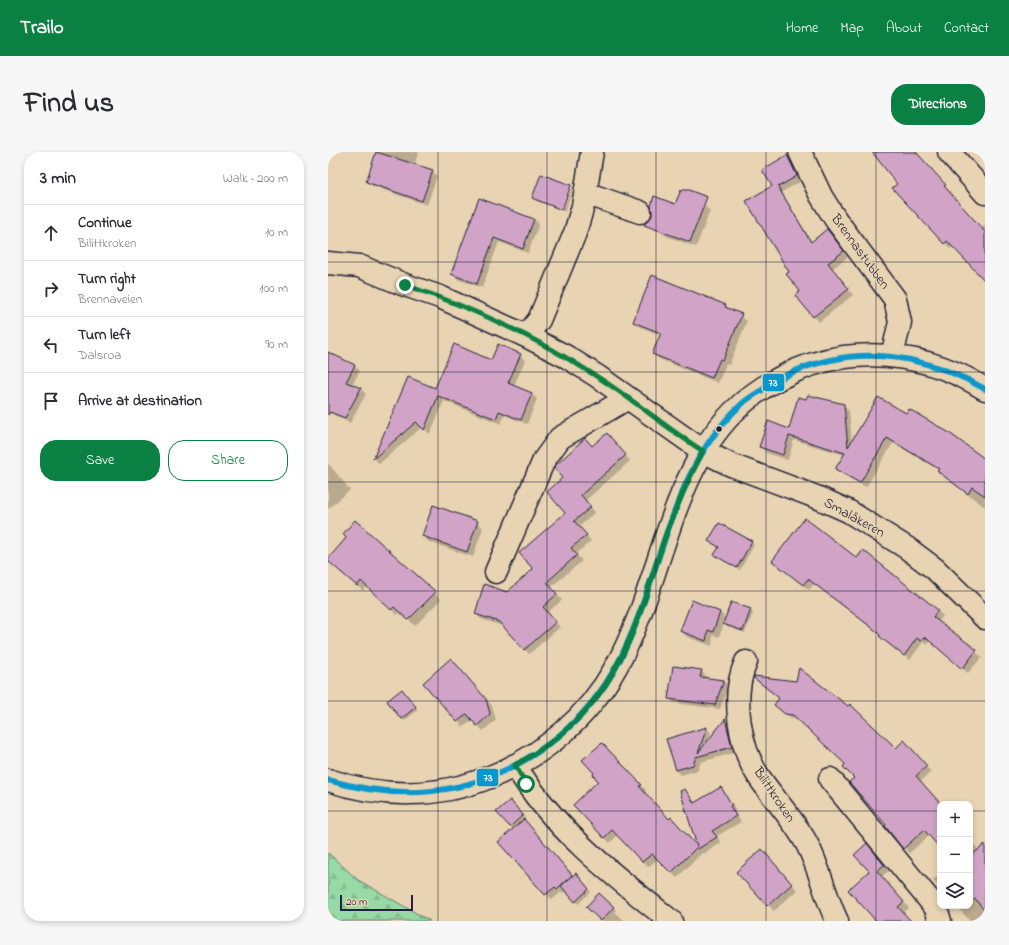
<!DOCTYPE html>
<meta charset="utf-8">
<style>
body{margin:0;font-family:"Indie Flower",sans-serif;background:#f7f7f7;color:#2b2b33}
.controls{position:absolute;right:12px;bottom:12px;display:grid;overflow:hidden;border-radius:8px;box-shadow:0 2px 6px #0003}
.controls button{width:36px;height:36px;display:grid;place-items:center;padding:0;border:0;border-bottom:1px solid #e1e1e2;background:#fff;color:#2b2b33;font:20px sans-serif}
.scale{position:absolute;left:12px;bottom:10px;width:73px;box-sizing:border-box;padding-left:4px;border:2px solid #22223b;border-top:0;font-size:11px;line-height:14px;white-space:nowrap;color:#22223b;-webkit-text-stroke:3px #e8d4b2;paint-order:stroke}
.stop{position:absolute;width:12px;height:12px;margin:-9px;border:3px solid #0b8043;border-radius:50%;background:#fff}
.stop.end{background:#0b8043;border-color:#fff;box-shadow:0 1px 4px #0008}
.list{margin:0;padding:0;list-style:none}
h2{display:flex;justify-content:space-between;align-items:center;height:52px;margin:0;padding:0 16px;font-size:17px}
h2 small{font-size:13px;font-weight:400;color:#7c7c81}
.list li{display:grid;grid-template-columns:26px 1fr auto;gap:12px;align-items:center;box-sizing:border-box;height:56px;padding:0 16px;border-top:1px solid #e1e1e2}
.list b{display:block;font-size:15px;white-space:nowrap}
.list p{margin:0;font-size:13px;white-space:nowrap;color:#7c7c81}
.list em{font-size:13px;font-style:normal;color:#7c7c81}
.actions{display:flex;gap:8px;padding:12px 16px}
.actions a{flex:1;padding:9px 0;border:1px solid #0b8043;border-radius:16px;text-align:center;font-size:14px;color:#0b8043}
.actions .main{background:#0b8043;color:#fff}
.icon{flex:none;width:22px;height:22px;fill:none;stroke:currentColor;stroke-width:2;stroke-linecap:round;stroke-linejoin:round}
.map{position:relative;flex:none;width:657px;height:769px;overflow:hidden;border-radius:16px}
header{display:flex;align-items:center;gap:24px;box-sizing:border-box;height:56px;padding:0 20px;background:#0b8043;color:#fff}
header strong{font-size:19px}
nav{display:flex;gap:22px;margin-inline-start:auto;font-size:14px}
.intro{display:flex;align-items:center;justify-content:space-between;box-sizing:border-box;height:96px;padding:0 24px}
h1{margin:0;font-size:28px}
.button{padding:10px 18px;border-radius:16px;background:#0b8043;color:#fff;font-size:14px;font-weight:700}
main{display:flex;gap:24px;padding:0 24px}
aside{flex:1;background:#fff;border-radius:16px;box-shadow:0 2px 6px #0003}
.map>svg:first-child{display:block}
</style>
<header>
<strong>Trailo</strong>
<nav><a>Home</a><a>Map</a><a>About</a><a>Contact</a></nav>
</header>
<div class="intro"><h1>Find us</h1><a class="button">Directions</a></div>
<main>
<aside>
<h2>3 min<small>Walk · 200 m</small></h2>
<ul class="list">
<li><svg class="icon" aria-label="ahead" viewBox="0 0 24 24"><path d="M12 20V5M6 11l6-6 6 6"/></svg><div><b>Continue</b><p>Bilittkroken</p></div><em>10 m</em></li>
<li><svg class="icon" aria-label="right" viewBox="0 0 24 24"><path d="M7 20v-9h11M14 6l5 5-5 5"/></svg><div><b>Turn right</b><p>Brennaveien</p></div><em>100 m</em></li>
<li><svg class="icon" aria-label="left" viewBox="0 0 24 24"><path d="M17 20v-9H6M10 6l-5 5 5 5"/></svg><div><b>Turn left</b><p>Dalsroa</p></div><em>90 m</em></li>
<li><svg class="icon" aria-label="arrive" viewBox="0 0 24 24"><path d="M6 21V4h12l-3 4 3 4H6"/></svg><div><b>Arrive at destination</b></div></li>
</ul>
<div class="actions"><a class="main">Save</a><a>Share</a></div>
</aside>
<div class="map">
<svg width="657" height="769" viewBox="0 0 657 769">
<defs>
<pattern id="forest-firs" width="22" height="20" patternUnits="userSpaceOnUse"><rect width="22" height="20" fill="#97daa6"/><path d="M5 1l3.5 6h-7zM16 11l3.5 6h-7z" fill="#82bb90"/></pattern>
</defs>
<rect width="100%" height="100%" fill="#e8d4b2"/>
<filter id="ink" filterUnits="userSpaceOnUse"><feTurbulence type="fractalNoise" baseFrequency=".025" numOctaves="2"/><feDisplacementMap in="SourceGraphic" scale="8" xChannelSelector="R" yChannelSelector="G"/><feConvolveMatrix kernelMatrix="1 2 1 2 8 2 1 2 1" color-interpolation-filters="sRGB"/></filter>
<g filter="url(#ink)">
<path fill="url(#forest-firs)" stroke="#5c7e70" d="M 0,701 L 30,728 L 102,769 L 0,769 Z"/>
<path fill="#0003" d="M 49,0 L 91,0 L 86,13 L 104,19 L 109,24 L 99,53 L 44,34 L 39,29 Z
M 546,0 L 587,0 L 653,76 L 657,72 L 657,127 L 625,94 L 622,97 L 617,91 L 566,36 L 570,32 Z
M 459,4 L 464,10 L 474,29 L 454,40 L 484,90 L 499,79 L 520,105 L 504,117 L 525,143 L 491,170 L 469,143 L 473,139 L 462,120 L 445,34 Z
M 242,34 L 233,58 L 208,49 L 205,46 Z
M 244,35 L 245,36 L 237,60 L 235,59 Z
M 151,47 L 206,67 L 211,72 L 200,101 L 171,90 L 154,136 L 129,127 L 124,122 Z
M 376,53 L 382,59 L 368,95 L 338,84 L 332,79 Z
M 324,125 L 398,154 L 419,169 L 401,213 L 398,212 L 390,231 L 331,207 L 326,202 L 333,183 L 312,175 L 307,170 Z
M 0,200 L 27,214 L 32,219 L 24,233 L 33,237 L 38,242 L 22,271 L 0,260 Z
M 192,203 L 197,208 L 186,234 L 204,242 L 209,247 L 199,272 L 176,263 L 173,272 L 116,249 L 102,282 L 94,275 L 51,312 L 47,307 L 80,226 L 108,238 L 163,209 Z
M 551,246 L 657,308 L 657,355 L 615,324 L 611,318 L 565,291 L 538,335 L 514,322 L 509,317 L 516,303 L 466,288 L 460,308 L 438,301 L 433,295 L 462,278 L 515,253 L 521,259 L 524,291 Z
M 257,288 L 264,295 L 284,288 L 302,309 L 257,349 L 267,360 L 251,375 L 263,389 L 248,402 L 254,409 L 223,435 L 234,448 L 219,461 L 232,475 L 201,502 L 177,475 L 153,467 L 148,462 L 179,441 L 206,417 L 239,361 L 236,326 L 227,316 L 232,309 Z
M 0,311 L 22,338 L 0,357 Z
M 28,369 L 113,447 L 87,474 L 73,460 L 69,463 L 39,434 L 35,439 L 6,414 Z
M 149,370 L 155,376 L 145,405 L 101,390 L 95,384 Z
M 381,389 L 423,390 L 426,393 L 412,418 L 390,405 L 392,396 Z
M 535,400 L 610,459 L 615,464 L 610,470 L 654,505 L 640,521 L 602,489 L 599,493 L 595,490 L 582,508 L 557,489 L 552,484 L 553,483 L 486,432 L 481,438 L 445,409 L 529,407 Z
M 364,450 L 392,460 L 398,467 L 422,458 L 425,461 L 417,481 L 399,475 L 396,472 L 391,485 L 385,483 L 384,494 L 359,485 L 353,479 Z
M 129,514 L 164,554 L 168,568 L 155,579 L 145,568 L 135,575 L 130,569 Z
M 373,519 L 378,524 L 378,527 L 396,529 L 401,534 L 392,557 L 346,551 L 341,546 Z
M 427,526 L 568,597 L 581,595 L 603,620 L 592,630 L 612,653 L 612,695 L 602,683 L 581,701 L 559,673 L 519,612 L 471,567 L 463,566 L 452,558 L 452,546 Z
M 77,541 L 90,558 L 76,569 L 73,566 Z
M 397,568 L 401,573 L 409,600 L 373,610 L 370,618 L 353,623 L 348,618 L 339,588 L 379,576 L 383,581 L 381,587 Z
M 274,592 L 318,638 L 315,640 L 341,668 L 348,672 L 371,697 L 354,640 L 357,638 L 368,651 L 392,636 L 408,658 L 406,659 L 413,670 L 389,684 L 393,691 L 376,702 L 375,700 L 349,726 L 330,707 L 320,715 L 290,683 L 282,691 L 246,653 L 271,629 Z
M 182,649 L 197,666 L 195,668 L 246,724 L 248,723 L 263,740 L 250,752 L 238,739 L 235,742 L 233,740 L 224,748 L 172,690 L 185,678 L 169,660 Z
M 642,688 L 657,705 L 657,769 L 642,769 L 628,754 L 642,754 Z
M 544,698 L 561,719 L 553,725 L 581,756 L 575,761 L 581,769 L 549,769 L 543,719 Z
M 440,704 L 469,738 L 446,759 L 410,721 Z
M 612,722 L 612,736 L 605,728 Z
M 271,742 L 288,758 L 287,760 L 297,769 L 275,769 L 260,755 Z"/>
<path fill="#d1a4c7" stroke="#22223b" d="M 48,0 L 105,18 L 94,49 L 38,30 Z
M 544,0 L 588,0 L 618,33 L 616,34 L 657,80 L 657,129 L 619,89 L 616,92 L 564,36 L 569,32 Z
M 459,3 L 469,24 L 450,35 L 483,90 L 499,77 L 516,99 L 500,111 L 521,137 L 485,165 L 467,143 L 472,139 L 458,122 L 461,120 L 418,49 L 444,34 L 434,18 Z
M 213,22 L 243,33 L 234,58 L 204,46 Z
M 353,38 L 361,38 L 379,45 L 362,90 L 316,73 L 324,64 L 323,54 L 326,44 L 347,52 Z
M 151,46 L 206,67 L 195,97 L 166,86 L 149,132 L 123,122 Z
M 324,123 L 398,153 L 397,155 L 414,162 L 395,208 L 392,207 L 384,226 L 324,202 L 333,181 L 305,170 Z
M 126,192 L 163,208 L 170,192 L 193,202 L 180,231 L 204,241 L 193,268 L 171,259 L 168,267 L 110,244 L 96,278 L 88,270 L 45,307 L 80,225 L 107,236 Z
M 0,200 L 27,213 L 18,230 L 33,236 L 17,266 L 2,260 L 0,263 Z
M 480,243 L 516,252 L 520,295 L 550,245 L 578,261 L 581,257 L 620,280 L 657,307 L 657,344 L 644,335 L 640,342 L 609,319 L 611,317 L 559,286 L 532,331 L 507,317 L 517,301 L 461,284 L 455,303 L 431,295 L 440,269 L 461,277 L 470,245 L 478,247 Z
M 279,281 L 298,303 L 253,343 L 263,355 L 246,369 L 259,383 L 243,396 L 249,403 L 219,430 L 229,442 L 215,455 L 228,470 L 196,498 L 171,470 L 147,462 L 156,432 L 179,440 L 205,417 L 191,401 L 237,361 L 219,340 L 234,326 L 226,316 L 227,314 L 257,286 L 264,294 Z
M 105,353 L 150,369 L 139,400 L 94,384 Z
M 477,366 L 529,406 L 535,398 L 610,458 L 605,465 L 649,498 L 634,517 L 597,485 L 593,489 L 589,486 L 576,504 L 551,484 L 552,483 L 547,478 L 480,427 L 475,433 L 444,409 Z
M 27,368 L 108,440 L 80,468 L 66,455 L 63,458 L 33,429 L 29,434 L 0,409 L 0,407 L 18,386 L 15,382 Z
M 391,371 L 424,389 L 409,416 L 386,403 L 391,395 L 380,389 Z
M 364,448 L 392,460 L 385,480 L 380,478 L 378,489 L 352,479 Z
M 403,450 L 423,457 L 415,479 L 395,472 Z
M 123,506 L 158,547 L 162,562 L 149,574 L 139,562 L 129,570 L 95,531 Z
M 345,514 L 374,518 L 372,525 L 396,528 L 387,553 L 340,547 Z
M 471,516 L 520,554 L 522,552 L 568,596 L 576,588 L 599,614 L 588,624 L 612,651 L 612,696 L 596,678 L 575,697 L 557,674 L 558,673 L 521,630 L 526,626 L 515,615 L 517,612 L 465,563 L 457,562 L 446,553 L 451,546 L 426,526 L 426,524 L 468,529 Z
M 74,537 L 88,555 L 73,567 L 59,549 Z
M 397,567 L 404,595 L 368,605 L 365,613 L 348,618 L 338,587 L 379,575 L 370,601 Z
M 274,591 L 314,633 L 311,634 L 341,667 L 343,665 L 369,694 L 352,639 L 357,637 L 366,651 L 393,635 L 404,653 L 402,654 L 408,664 L 384,679 L 389,685 L 370,697 L 369,695 L 343,721 L 324,702 L 314,710 L 284,678 L 276,686 L 245,653 L 270,629 L 265,623 L 266,621 L 254,608 Z
M 182,648 L 195,663 L 182,675 L 168,660 Z
M 196,667 L 244,723 L 229,737 L 227,735 L 217,743 L 170,690 Z
M 539,691 L 556,713 L 549,719 L 576,750 L 570,755 L 583,769 L 548,769 L 520,738 L 541,719 L 526,703 Z
M 657,692 L 657,759 L 647,747 L 642,751 L 642,705 Z
M 434,697 L 464,732 L 439,754 L 408,720 Z
M 248,721 L 261,737 L 247,750 L 233,734 Z
M 271,741 L 286,755 L 273,769 L 258,755 Z"/>
<g fill="none" stroke-linecap="round" stroke-linejoin="round">
<g stroke="#22223b" stroke-width="25">
<path id="minor" d="M 472,0 L 493,44 L 508,68 L 567,147 L 572,170 L 564,204
M 621,0 L 657,41
M 263,43 L 312,60
M 0,111 L 31,114 L 77,133 L 112,145 L 198,184 L 239,205 L 269,224 L 375,299 L 403,313 L 491,346 L 520,359 L 579,396 L 607,417 L 657,466
M 198,184 L 211,168 L 247,81 L 255,54 L 264,0
M 168,420 L 216,308 L 232,286 L 300,246
M 418,510 C 403,543 411,595 431,625 C 446,647 466,668 479,692 C 492,717 497,744 509,769
M 187,613 C 225,677 286,724 343,769
M 502,627 L 608,756 L 612,769
M 0,628 C 54,646 110,646 162,625 C 216,604 260,565 288,515 C 342,418 341,282 452,226 C 471,216 494,208 516,205 C 566,199 614,210 657,237"/>
</g>
<use href="#minor" stroke="#e8d4b2" stroke-width="22"/>
<g stroke="#e8d4b2" stroke-width="9">
<path id="bus-1" d="M 0,628 C 58,645 115,646 171,621 C 220,600 262,562 288,515 C 334,430 339,318 415,251 C 421,245 430,241 437,236 C 457,222 479,213 502,208 C 556,196 610,210 657,237"/>
</g>
<use href="#bus-1" stroke="#0798cd" stroke-width="6"/>
</g>
</g>
<g fill="none" stroke-linecap="round" stroke-linejoin="round" filter="url(#ink)">
<path stroke="#0b8043" stroke-width="5" d="M 77,133 C 143,155 209,186 268,224 C 305,247 338,276 375,299 C 360,327 348,356 337,385 C 318,442 303,504 264,551 C 243,577 217,597 187,613 L 198,632"/>
</g>
<path fill="none" stroke="#22223b" stroke-width="1" stroke-opacity="0.55" d="M 110,0 L 110,769M 219,0 L 219,769M 328,0 L 328,769M 438,0 L 438,769M 548,0 L 548,769M 0,110 L 657,110M 0,220 L 657,220M 0,330 L 657,330M 0,439 L 657,439M 0,549 L 657,549M 0,659 L 612,659M 642,659 L 657,659"/>
<circle fill="#22223b" stroke="#e8d4b2" stroke-width="1.5" cx="391" cy="277" r="3.5"/>
<g text-anchor="middle" dominant-baseline="central" stroke-width="3" stroke-linejoin="round" paint-order="stroke">
<g font-size="14" fill="#22223b" stroke="#e8d4b2">
<text transform="translate(532 100) rotate(54)">Brennastubben</text>
<text transform="translate(526 366) rotate(29)">Smalåkeren</text>
<text transform="translate(446 643) rotate(56)">Bilittkroken</text>
</g>
</g>
<g stroke="#e8d4b2" stroke-width="1.5">
<rect x="434" y="221" width="23" height="19" rx="4" fill="#0798cd"/>
<rect x="148" y="616" width="23" height="19" rx="4" fill="#0798cd"/>
</g>
<g font-size="11" text-anchor="middle" font-weight="bold" fill="#fff">
<text x="445" y="234">73</text>
<text x="160" y="629">73</text>
</g>
</svg>
<div class="controls">
<button>+</button>
<button>−</button>
<button><svg class="icon" aria-label="layers" viewBox="0 0 24 24"><path d="M12 4l9 5-9 5-9-5zM3 14l9 5 9-5"/></svg></button>
</div>
<div class="scale">20 m</div>
<div class="stop" style="left:198px;top:632px"></div>
<div class="stop end" style="left:77px;top:133px"></div>
</div>
</main>
